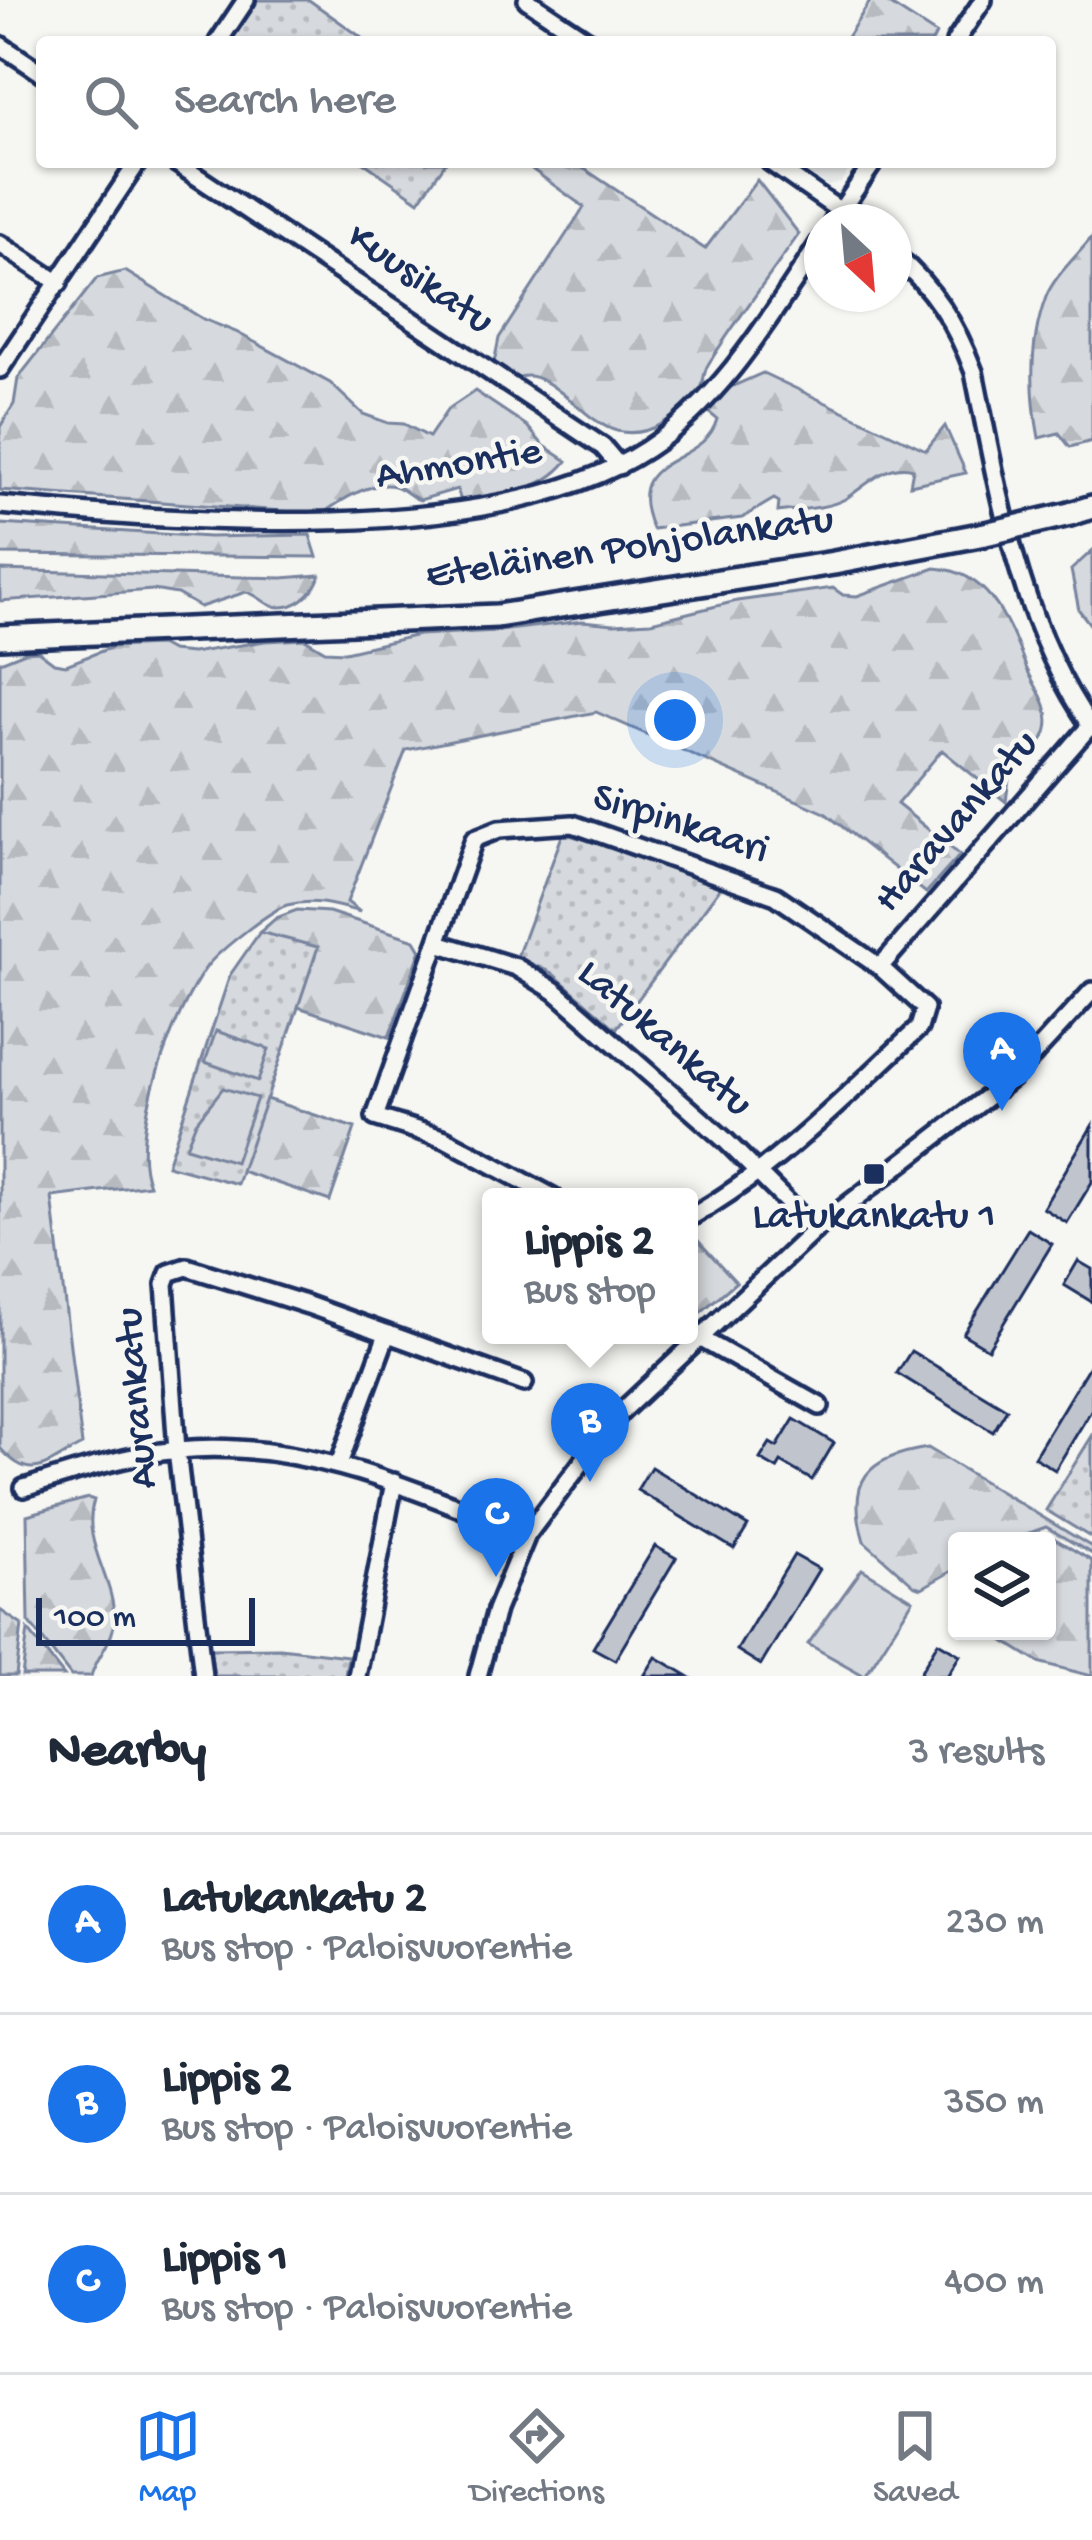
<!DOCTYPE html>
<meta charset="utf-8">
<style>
body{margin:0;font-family:"Gochi Hand",sans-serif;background:#f2f2f3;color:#1f2937}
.controls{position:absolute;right:36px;bottom:36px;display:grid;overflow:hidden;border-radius:12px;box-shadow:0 3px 9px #0004}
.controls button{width:108px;height:108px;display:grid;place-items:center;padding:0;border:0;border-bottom:3px solid #e0e1e3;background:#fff;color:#1f2937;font:60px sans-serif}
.compass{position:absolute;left:804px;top:204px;width:108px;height:108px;border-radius:50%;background:#fff;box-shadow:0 3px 9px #0004;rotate:154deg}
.scale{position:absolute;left:36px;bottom:30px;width:219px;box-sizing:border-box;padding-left:12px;border:6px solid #1b2f5e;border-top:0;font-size:33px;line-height:42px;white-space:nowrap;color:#1b2f5e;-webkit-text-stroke:9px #f6f6f2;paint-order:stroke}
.you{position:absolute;left:675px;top:720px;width:42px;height:42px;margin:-30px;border:9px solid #fff;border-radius:50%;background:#1a73e8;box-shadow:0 0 0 18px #1a73e833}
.badge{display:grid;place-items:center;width:78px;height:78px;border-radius:50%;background:#1a73e8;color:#fff;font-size:39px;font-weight:700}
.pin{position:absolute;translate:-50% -99px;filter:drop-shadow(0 3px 6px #0008)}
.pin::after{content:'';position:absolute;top:63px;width:42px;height:36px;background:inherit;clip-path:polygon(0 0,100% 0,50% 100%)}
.popup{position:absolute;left:482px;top:1188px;width:216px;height:156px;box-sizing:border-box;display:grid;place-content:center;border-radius:12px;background:#fff;filter:drop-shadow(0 3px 9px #0005);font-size:39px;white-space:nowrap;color:#747a83}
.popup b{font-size:45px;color:#1f2937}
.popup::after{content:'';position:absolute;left:50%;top:100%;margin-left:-24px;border:24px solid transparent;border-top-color:#fff}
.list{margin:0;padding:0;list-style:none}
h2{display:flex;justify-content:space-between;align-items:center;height:156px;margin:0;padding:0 48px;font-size:51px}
h2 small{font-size:39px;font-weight:400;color:#747a83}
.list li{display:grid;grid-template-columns:78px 1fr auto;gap:36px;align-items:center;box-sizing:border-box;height:180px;padding:0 48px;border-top:3px solid #e0e1e3}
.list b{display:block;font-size:45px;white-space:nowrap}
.list p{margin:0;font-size:39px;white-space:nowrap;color:#747a83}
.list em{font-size:39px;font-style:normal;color:#747a83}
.icon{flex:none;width:66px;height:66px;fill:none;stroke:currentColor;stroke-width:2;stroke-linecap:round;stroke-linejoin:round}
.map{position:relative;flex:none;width:1092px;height:1676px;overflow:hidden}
.search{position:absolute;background:#fff;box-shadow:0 3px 9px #0004;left:36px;right:36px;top:36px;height:132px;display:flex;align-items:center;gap:30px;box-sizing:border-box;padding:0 42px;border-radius:12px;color:#747a83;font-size:45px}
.sheet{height:696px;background:#fff}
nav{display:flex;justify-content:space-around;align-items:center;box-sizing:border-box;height:168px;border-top:3px solid #e0e1e3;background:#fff;font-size:33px;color:#747a83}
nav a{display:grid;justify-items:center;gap:6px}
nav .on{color:#1a73e8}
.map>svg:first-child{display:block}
</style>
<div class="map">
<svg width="1092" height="1676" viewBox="0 0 1092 1676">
<defs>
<pattern id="grass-dots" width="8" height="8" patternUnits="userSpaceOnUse" patternTransform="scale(3)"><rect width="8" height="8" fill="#d6d9dd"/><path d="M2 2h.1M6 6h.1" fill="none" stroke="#b7bbc0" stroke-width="1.8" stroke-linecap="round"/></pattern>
<pattern id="forest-firs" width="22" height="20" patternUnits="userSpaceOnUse" patternTransform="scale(3)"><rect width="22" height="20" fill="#d6d9dd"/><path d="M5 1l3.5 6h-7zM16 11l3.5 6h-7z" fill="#b7bbc0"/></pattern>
</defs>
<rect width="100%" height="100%" fill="#f6f6f2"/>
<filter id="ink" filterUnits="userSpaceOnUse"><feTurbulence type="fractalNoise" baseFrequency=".00833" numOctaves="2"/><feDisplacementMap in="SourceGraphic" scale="24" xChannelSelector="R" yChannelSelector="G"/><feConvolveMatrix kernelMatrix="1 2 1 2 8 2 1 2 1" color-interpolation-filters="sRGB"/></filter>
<g filter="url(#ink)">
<path fill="#e6e7e7" d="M 791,162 L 854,162 L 841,182 L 828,186 Z"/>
<path fill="url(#grass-dots)" stroke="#78849e" stroke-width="3" d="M 255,0 L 309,0 L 368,42 L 228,42 Z
M 363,162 L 446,162 L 419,201 Z
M 563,833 L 636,855 L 721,887 L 616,1029 L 552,973 L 517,957 Z
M 260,932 L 319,947 L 237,1184 L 167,1165 L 230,975 Z
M 1092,1436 L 1092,1538 L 1046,1510 Z
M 280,1648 L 348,1656 L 345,1676 L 214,1676 L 210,1649 Z"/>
<path fill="url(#forest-firs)" stroke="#78849e" stroke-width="3" d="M 871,0 L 883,0 L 936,34 L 932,42 L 844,42 Z
M 522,162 L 574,162 L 705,249 L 757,180 L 799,234 C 769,277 737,319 709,363 C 701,375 706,386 697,395 C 677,416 649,439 617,431 C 584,423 547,364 517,378 L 494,363 L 499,338 L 584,207 Z
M 1092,237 L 1092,441 L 1070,447 L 1059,433 L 1039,438 C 1030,391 1029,343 1046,297 C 1054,276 1078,255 1092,237 Z
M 125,271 L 203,319 L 236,332 L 330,383 L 363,414 L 388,423 L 404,424 L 429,437 L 448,409 L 475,391 L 527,426 L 543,445 L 567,461 C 543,492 498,497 461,501 L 457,489 L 420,500 C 410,497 405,489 395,486 C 371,480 341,500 322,514 L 0,490 L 0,427 L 14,404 L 18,378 L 97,278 Z
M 763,373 L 926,450 L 945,426 L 966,473 L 910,485 L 913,469 C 887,461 865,487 845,499 C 827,509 798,509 778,512 L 779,502 L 774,499 L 742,518 L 652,529 C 619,451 704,469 717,419 L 707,411 L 729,388 Z
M 0,524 L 209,537 L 310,535 L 317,557 L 0,554 Z
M 1092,551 L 1092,627 L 1079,610 L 1071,570 Z
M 935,568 C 990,571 1009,624 1026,667 C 1035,688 1052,706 1047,729 C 1043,749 1021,756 1010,771 L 1006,802 L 942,750 L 897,804 L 960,855 L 926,893 L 825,813 L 596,712 L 406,750 L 347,902 L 360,912 C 336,905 313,898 287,905 C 269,911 219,951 207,966 C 174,1011 127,1132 149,1185 L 52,1197 L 82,1445 C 45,1463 33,1485 0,1448 L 0,662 L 25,652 L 38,651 L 54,663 L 66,665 L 112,647 L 160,645 L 171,651 L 192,653 L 265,641 L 305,639 L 325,651 L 345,652 L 418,635 L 499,631 L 582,621 L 614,624 L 651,622 L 737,601 L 833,588 L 843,595 L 857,596 Z
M 0,570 L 282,578 L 320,575 C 314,594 295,611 273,606 C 263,603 257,594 246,592 L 200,607 L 177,594 L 153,590 L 0,601 Z
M 297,910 L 329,912 L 415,940 L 421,950 L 389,1037 L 298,1007 L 318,947 L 260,932 L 276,918 Z
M 266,1099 L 355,1128 L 330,1201 L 241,1171 Z
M 691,1233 L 736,1282 L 701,1312 L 689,1301 Z
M 928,1448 L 1092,1547 L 1092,1554 L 1046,1527 L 1008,1541 L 957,1541 L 957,1568 L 922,1588 L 915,1586 L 864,1541 C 846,1480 867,1457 928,1448 Z
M 88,1498 L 94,1500 C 80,1543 116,1579 114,1623 C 113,1641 96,1658 91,1676 L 71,1676 L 29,1622 L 27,1515 Z
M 1047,1534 L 1092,1561 L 1092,1676 L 1038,1662 L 988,1631 L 1047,1631 L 1047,1541 L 1027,1541 Z
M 0,1610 L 22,1625 L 16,1676 L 0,1676 Z
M 28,1630 L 64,1676 L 22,1676 Z"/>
<path fill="#d6d9dd" stroke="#78849e" stroke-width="3" d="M 216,1031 L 269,1049 L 258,1081 L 205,1062 Z
M 223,1088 L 257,1098 L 235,1162 L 186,1147 L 196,1122 Z
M 862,1569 L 913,1600 L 865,1676 L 808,1644 Z"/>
<path fill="#c0c4cd" stroke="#1b2f5e" stroke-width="3" d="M 1092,1126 L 1092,1182 L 1067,1223 L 1043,1208 Z
M 1028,1229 L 1052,1244 L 988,1349 L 963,1334 Z
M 1078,1261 L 1092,1269 L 1092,1302 L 1064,1285 Z
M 911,1351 L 1007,1409 L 993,1432 L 897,1373 Z
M 1092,1361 L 1092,1409 L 1055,1470 L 1034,1457 Z
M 794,1419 L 834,1443 L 812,1480 L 781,1462 L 777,1469 L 760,1459 L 770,1443 L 777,1447 Z
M 651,1467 L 748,1526 L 734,1549 L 637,1490 Z
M 655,1546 L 676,1558 L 615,1660 L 593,1648 Z
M 794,1555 L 819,1569 L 761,1665 L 737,1650 Z
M 938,1642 L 960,1655 L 947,1676 L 918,1676 Z
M 656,1657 L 688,1676 L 644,1676 Z"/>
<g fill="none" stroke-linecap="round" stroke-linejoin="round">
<g stroke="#1b2f5e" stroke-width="24">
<path id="street" d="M 527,0 L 590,42
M 218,42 L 246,0
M 955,42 L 983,0
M 0,45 L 42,73
M 175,162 L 603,447 L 619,466
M 770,162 L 856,222
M 833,222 L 874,162
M 0,244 L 59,283
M 894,254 C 933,287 956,324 974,372 C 999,494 1019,624 1092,728
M 0,369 L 138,162
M 0,505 C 177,522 495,549 647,449 C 724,398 772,314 822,239
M 438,943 L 516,967 L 555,991 L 725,1140 L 815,1230
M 880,967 L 1090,726
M 553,1197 L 445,1139 L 375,1117 L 474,839 L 499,829 L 573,824 L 776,896 L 880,967 L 925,1008 L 919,1028 C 846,1096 776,1169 689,1218
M 698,1337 L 820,1406
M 339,1464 L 387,1334
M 24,1488 C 74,1472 126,1455 178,1450 C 302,1438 415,1490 527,1535
M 203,1676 L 177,1450 L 165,1284 L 169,1273 L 187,1267 L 308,1305 L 524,1383
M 357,1676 L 394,1482
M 478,1676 L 496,1610 L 527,1535 L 617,1416 L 815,1230 L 1012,1078 L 1092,991"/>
</g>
<g stroke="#1b2f5e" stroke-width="30">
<path id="secondary" d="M 1070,514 L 1092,507
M 0,637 L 497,616 L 834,563 L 985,534"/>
</g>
<use href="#street" stroke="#f6f6f2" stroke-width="15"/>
<use href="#secondary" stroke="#f6f6f2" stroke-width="21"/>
<g stroke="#1b2f5e" stroke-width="30" stroke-linecap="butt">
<path id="secondary-bridge" d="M 985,534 L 1070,514"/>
</g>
<use href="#secondary-bridge" stroke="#f6f6f2" stroke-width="21"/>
</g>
</g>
<rect fill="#1b2f5e" stroke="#f6f6f2" stroke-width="4.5" x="862" y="1162" width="24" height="24" rx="6"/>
<g text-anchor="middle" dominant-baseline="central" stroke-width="9" stroke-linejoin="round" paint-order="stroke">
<g font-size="42" fill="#1b2f5e" stroke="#f6f6f2">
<text transform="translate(419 281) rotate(34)">Kuusikatu</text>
<text transform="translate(459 466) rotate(-9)">Ahmontie</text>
<text transform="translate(630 550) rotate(-8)">Eteläinen Pohjolankatu</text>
<text transform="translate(958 823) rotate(-49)">Haravankatu</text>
<text transform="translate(680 826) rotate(18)">Sirpinkaari</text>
<text transform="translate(663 1040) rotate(41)">Latukankatu</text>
<text transform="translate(139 1398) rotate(-95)">Aurankatu</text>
</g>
<g font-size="42" fill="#1b2f5e" stroke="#f6f6f2">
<text x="874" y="1218">Latukankatu 1</text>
</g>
</g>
</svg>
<div class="controls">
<button><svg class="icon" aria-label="layers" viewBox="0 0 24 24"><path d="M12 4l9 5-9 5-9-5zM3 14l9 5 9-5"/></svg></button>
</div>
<svg class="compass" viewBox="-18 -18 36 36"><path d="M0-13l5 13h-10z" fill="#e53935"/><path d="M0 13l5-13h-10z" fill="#747a83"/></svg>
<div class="scale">100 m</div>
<div class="you"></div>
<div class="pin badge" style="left:1002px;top:1111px">A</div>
<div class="pin badge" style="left:590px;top:1482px">B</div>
<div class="popup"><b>Lippis 2</b>Bus stop</div>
<div class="pin badge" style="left:496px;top:1577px">C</div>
<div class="search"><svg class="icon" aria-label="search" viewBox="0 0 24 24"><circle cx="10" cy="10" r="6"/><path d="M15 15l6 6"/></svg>Search here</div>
</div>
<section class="sheet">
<h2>Nearby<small>3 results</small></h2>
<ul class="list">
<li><span class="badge">A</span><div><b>Latukankatu 2</b><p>Bus stop · Paloisvuorentie</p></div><em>230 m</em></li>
<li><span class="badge">B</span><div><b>Lippis 2</b><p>Bus stop · Paloisvuorentie</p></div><em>350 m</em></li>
<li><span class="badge">C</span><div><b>Lippis 1</b><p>Bus stop · Paloisvuorentie</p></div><em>400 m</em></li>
</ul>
</section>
<nav>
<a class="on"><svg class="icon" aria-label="map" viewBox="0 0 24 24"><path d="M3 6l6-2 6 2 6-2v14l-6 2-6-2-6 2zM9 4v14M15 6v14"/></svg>Map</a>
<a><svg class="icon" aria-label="directions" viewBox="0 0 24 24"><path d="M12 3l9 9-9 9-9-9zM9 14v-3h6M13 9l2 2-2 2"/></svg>Directions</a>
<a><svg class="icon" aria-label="saved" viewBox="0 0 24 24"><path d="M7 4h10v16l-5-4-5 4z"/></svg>Saved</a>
</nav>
